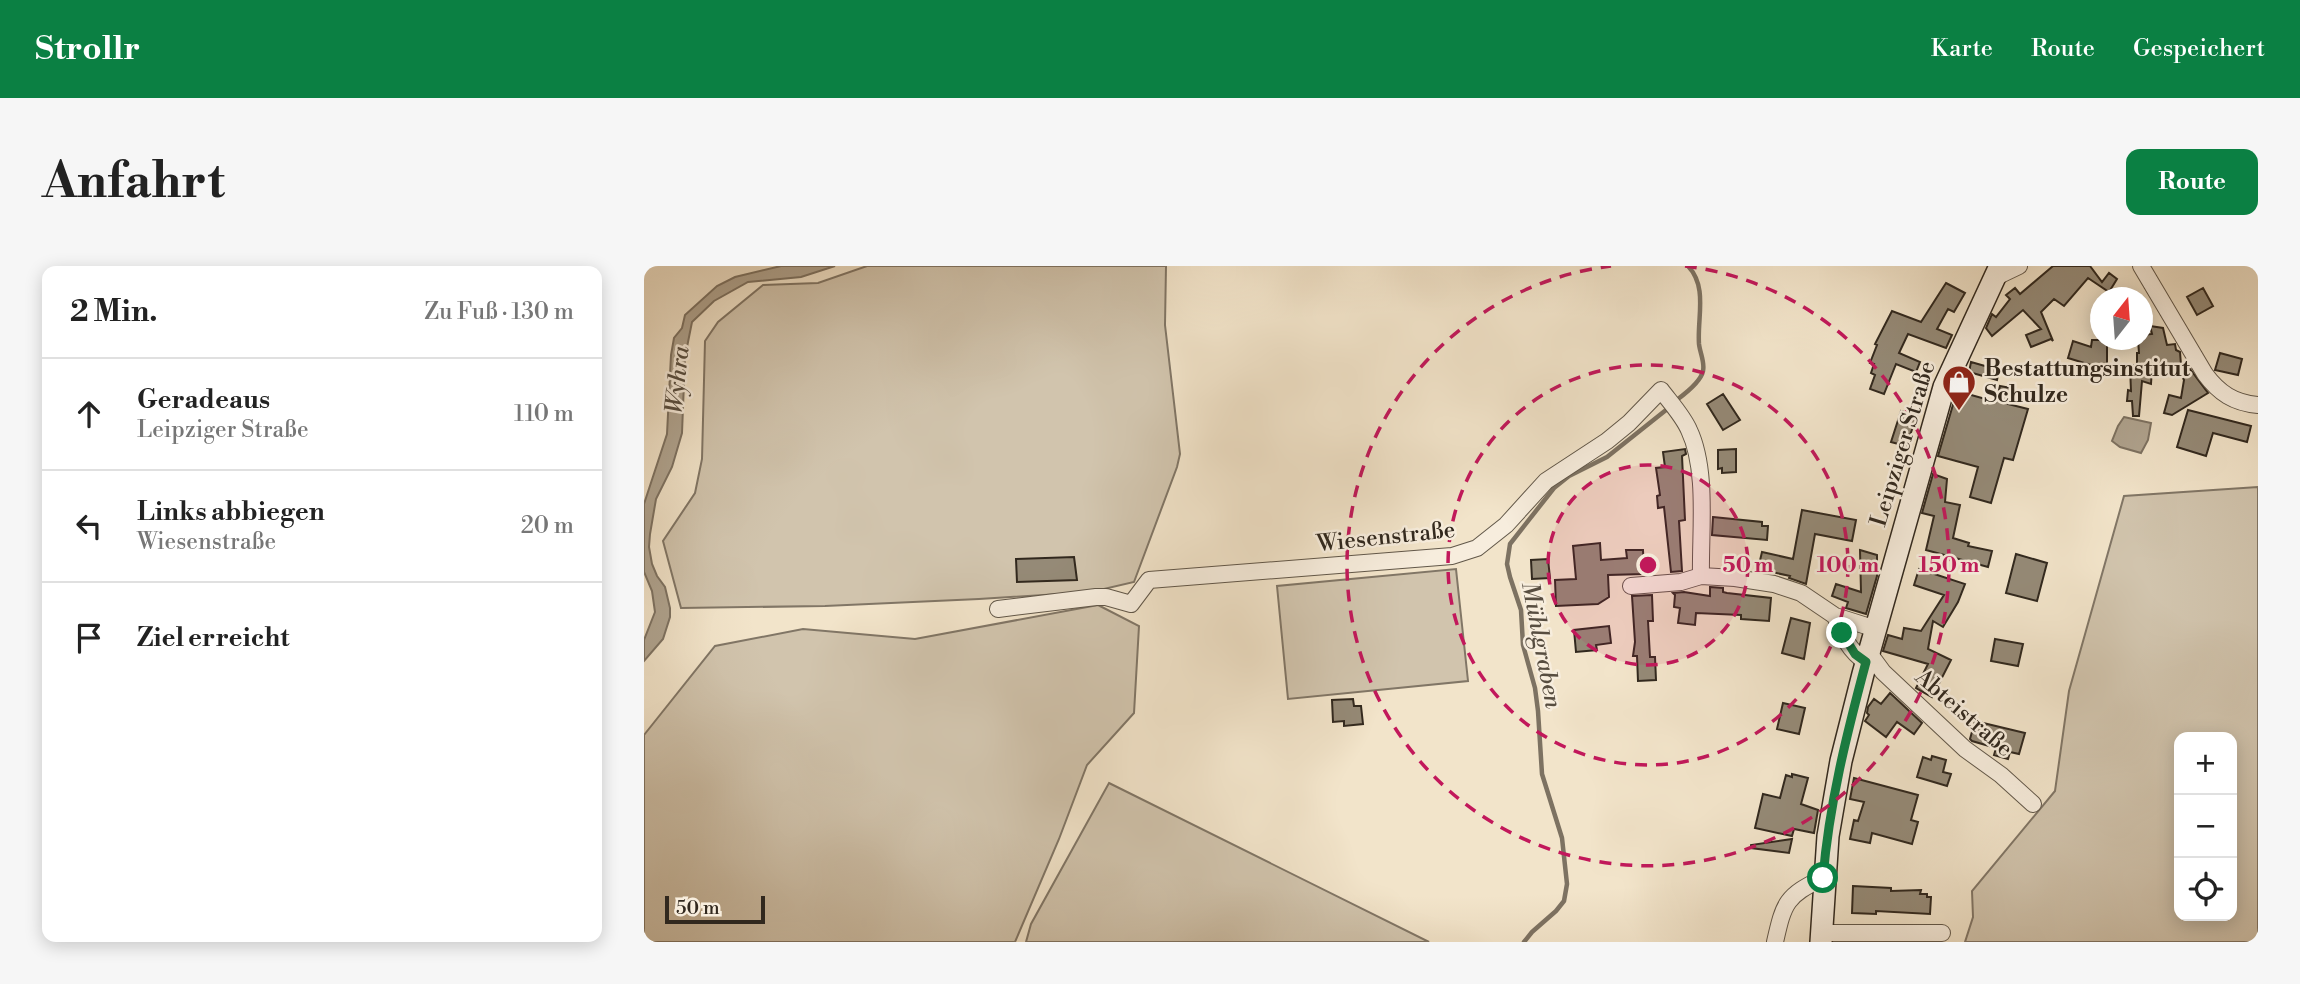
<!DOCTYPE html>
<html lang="de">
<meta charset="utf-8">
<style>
body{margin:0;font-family:"Libre Bodoni",serif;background:#f6f6f6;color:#222}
.controls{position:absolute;right:21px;bottom:21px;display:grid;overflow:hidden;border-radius:14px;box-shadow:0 4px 18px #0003}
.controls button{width:63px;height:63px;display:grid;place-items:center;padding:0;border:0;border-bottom:2px solid #e0e0e0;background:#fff;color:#222;font:35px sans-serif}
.compass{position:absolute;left:1446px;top:21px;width:63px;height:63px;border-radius:50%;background:#fff;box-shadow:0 4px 18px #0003;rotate:17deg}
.scale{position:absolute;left:21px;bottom:18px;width:100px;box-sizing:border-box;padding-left:7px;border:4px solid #31281e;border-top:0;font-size:19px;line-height:24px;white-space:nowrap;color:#31281e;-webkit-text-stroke:5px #f7eddd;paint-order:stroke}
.stop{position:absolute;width:21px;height:21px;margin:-16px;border:5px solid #0b8043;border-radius:50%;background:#fff}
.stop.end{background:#0b8043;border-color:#fff;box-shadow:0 2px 7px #0008}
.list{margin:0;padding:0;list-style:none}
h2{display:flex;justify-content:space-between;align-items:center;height:91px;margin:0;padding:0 28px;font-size:30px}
h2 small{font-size:23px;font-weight:400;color:#767676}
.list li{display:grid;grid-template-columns:46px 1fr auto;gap:21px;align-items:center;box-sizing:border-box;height:112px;padding:0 28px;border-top:2px solid #e0e0e0}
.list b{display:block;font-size:26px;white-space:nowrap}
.list p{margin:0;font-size:23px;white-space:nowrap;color:#767676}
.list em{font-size:23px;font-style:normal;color:#767676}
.icon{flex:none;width:38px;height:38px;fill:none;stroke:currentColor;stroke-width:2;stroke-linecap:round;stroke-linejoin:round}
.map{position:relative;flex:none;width:1614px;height:676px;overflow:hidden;border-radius:14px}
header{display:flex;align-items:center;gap:42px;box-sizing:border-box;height:98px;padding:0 35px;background:#0b8043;color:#fff}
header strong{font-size:33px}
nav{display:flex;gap:38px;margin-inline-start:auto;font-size:24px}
.intro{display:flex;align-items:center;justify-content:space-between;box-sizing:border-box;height:168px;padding:0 42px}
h1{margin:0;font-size:49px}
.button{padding:18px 32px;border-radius:14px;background:#0b8043;color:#fff;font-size:24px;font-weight:700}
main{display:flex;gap:42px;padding:0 42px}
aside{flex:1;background:#fff;border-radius:14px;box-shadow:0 4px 18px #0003}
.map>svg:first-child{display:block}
</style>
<header>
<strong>Strollr</strong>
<nav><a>Karte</a><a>Route</a><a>Gespeichert</a></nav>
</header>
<div class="intro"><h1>Anfahrt</h1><a class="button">Route</a></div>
<main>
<aside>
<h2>2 Min.<small>Zu Fuß · 130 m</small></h2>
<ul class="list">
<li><svg class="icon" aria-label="ahead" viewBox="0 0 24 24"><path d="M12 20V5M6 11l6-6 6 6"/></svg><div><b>Geradeaus</b><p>Leipziger Straße</p></div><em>110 m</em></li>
<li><svg class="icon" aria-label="left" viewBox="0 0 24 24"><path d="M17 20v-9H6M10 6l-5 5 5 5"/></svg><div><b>Links abbiegen</b><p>Wiesenstraße</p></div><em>20 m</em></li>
<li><svg class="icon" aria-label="arrive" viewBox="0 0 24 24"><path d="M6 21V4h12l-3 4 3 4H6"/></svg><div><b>Ziel erreicht</b></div></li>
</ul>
</aside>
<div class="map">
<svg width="1614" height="676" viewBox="0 0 1614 676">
<rect width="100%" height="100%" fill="#f2e4ca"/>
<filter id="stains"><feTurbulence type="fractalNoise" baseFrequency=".00286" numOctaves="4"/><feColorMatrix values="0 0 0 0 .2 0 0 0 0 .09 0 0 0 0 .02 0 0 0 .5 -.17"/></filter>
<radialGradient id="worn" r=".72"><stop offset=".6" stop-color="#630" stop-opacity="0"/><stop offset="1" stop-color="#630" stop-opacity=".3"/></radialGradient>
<path fill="#d1c4ad" stroke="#817666" stroke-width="2" fill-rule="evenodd" d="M 223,0 L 522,0 L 521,59 L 536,188 L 533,201 L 490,316 L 447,326 L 335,333 L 181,340 L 37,342 L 19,275 L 51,227 L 58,193 L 61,75 L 74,56 L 119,19 L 174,17 Z
M 1614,221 L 1614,676 L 1321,676 L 1329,651 L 1328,625 L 1411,525 L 1425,425 L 1480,230 ZM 1588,471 L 1588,650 L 1535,650 L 1535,471 Z
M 812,303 L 824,415 L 644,433 L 633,320 Z
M 454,339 L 495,360 L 490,447 L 443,499 L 415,573 L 371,676 L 3,676 L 0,672 L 0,469 L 71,380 L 159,363 L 271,373 Z
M 465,517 L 785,676 L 382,676 L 387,658 Z"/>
<path fill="#b0a490" stroke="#7d7262" stroke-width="2" d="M 137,0 L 191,0 L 157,11 L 104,16 L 70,35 L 48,56 L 41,91 L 38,167 L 28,201 L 12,233 L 6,268 L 5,281 L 8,298 L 13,310 L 21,321 L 26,342 L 26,351 L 19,373 L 0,395 L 0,374 L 11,346 L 8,325 L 0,306 L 0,238 L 23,168 L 27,89 L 30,72 L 38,62 L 41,49 L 73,20 L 91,11 Z
M 1480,151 L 1507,157 L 1504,174 L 1497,187 L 1476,181 L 1468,175 L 1474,160 Z"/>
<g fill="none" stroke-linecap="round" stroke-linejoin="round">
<path stroke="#7d7262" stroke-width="4.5" d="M 1034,133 C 1042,127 1057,115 1059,105 C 1061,96 1056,87 1055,78 C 1053,52 1064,21 1044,0
M 880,676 L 888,666 L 912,645 L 920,635 L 923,618 L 918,572 L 898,508 L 894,445 L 891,422 L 879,379 L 877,344 L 866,311 L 863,298 L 866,278 L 910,222 L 925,210 L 963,191 L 1022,144"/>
</g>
<path fill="#958a77" stroke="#31281e" stroke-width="2" d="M 1409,0 L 1446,0 L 1458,16 L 1465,7 L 1473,13 L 1465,26 L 1444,12 L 1420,40 L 1410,33 L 1397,46 L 1409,75 L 1407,73 L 1387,81 L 1382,69 L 1397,63 L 1379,44 L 1348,70 L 1342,62 L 1348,48 L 1352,51 L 1366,33 L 1362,29 L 1371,22 L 1376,28 Z
M 1302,17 L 1321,27 L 1310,46 L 1304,43 L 1293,63 L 1308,69 L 1302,82 L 1264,68 L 1255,87 L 1276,96 L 1272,106 L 1252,98 L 1240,128 L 1226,123 L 1231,109 L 1227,107 L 1230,98 L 1226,97 L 1233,79 L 1231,78 L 1248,45 L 1277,56 Z
M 1559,22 L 1569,40 L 1553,49 L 1543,31 Z
M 1506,60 L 1519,62 L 1523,79 L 1531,78 L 1532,84 L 1536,86 L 1537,99 L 1508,102 L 1507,118 L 1498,115 L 1495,150 L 1489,150 L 1488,135 L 1483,135 L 1484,124 L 1487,125 L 1486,100 L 1493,99 L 1493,87 L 1495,87 L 1494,74 L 1499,74 L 1499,69 L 1508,68 Z
M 1448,74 L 1463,74 L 1463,104 L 1424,92 L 1429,75 L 1447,81 Z
M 1576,87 L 1598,93 L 1594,109 L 1571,104 Z
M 1327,96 L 1355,104 L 1353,114 L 1325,106 Z
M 1543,99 L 1564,127 L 1528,149 L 1520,147 L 1525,129 L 1537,132 L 1540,114 L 1535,105 Z
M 1356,120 L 1367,122 L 1364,138 L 1384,143 L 1369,194 L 1360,192 L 1347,237 L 1326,231 L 1334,201 L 1294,190 L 1313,125 L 1352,136 Z
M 1079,128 L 1096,154 L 1079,164 L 1063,138 Z
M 1544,144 L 1607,160 L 1603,176 L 1569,167 L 1562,190 L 1533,181 Z
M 1257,145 L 1273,150 L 1262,180 L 1247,176 Z
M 1041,183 L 1042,188 L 1038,190 L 1041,254 L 1035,255 L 1038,305 L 1027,306 L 1020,241 L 1014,242 L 1013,230 L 1016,229 L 1012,202 L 1021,201 L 1019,186 Z
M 1092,183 L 1092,206 L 1078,207 L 1078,202 L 1074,203 L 1074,184 Z
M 1289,208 L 1303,213 L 1301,236 L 1316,239 L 1309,272 L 1325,277 L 1324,280 L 1348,285 L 1344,301 L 1282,284 L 1290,250 L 1278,247 Z
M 1158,244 L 1212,254 L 1208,275 L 1171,268 L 1162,318 L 1145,312 L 1146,310 L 1114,303 L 1118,286 L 1149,293 Z
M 1069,251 L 1118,256 L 1118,260 L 1124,260 L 1123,274 L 1068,269 Z
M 956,277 L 957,294 L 983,292 L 982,284 L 999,284 L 1000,308 L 964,309 L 965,331 L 954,338 L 912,340 L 911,314 L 932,313 L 929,280 Z
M 1216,284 L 1233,289 L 1233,310 L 1222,348 L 1202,342 L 1204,336 L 1188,330 L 1192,318 L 1217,326 Z
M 1372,288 L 1403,297 L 1393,335 L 1362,327 Z
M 430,291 L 433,314 L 373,316 L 372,293 Z
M 904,293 L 906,312 L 888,313 L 887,294 Z
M 1275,303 L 1321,318 L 1314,336 L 1299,361 L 1289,355 L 1284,383 L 1307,394 L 1288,431 L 1272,422 L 1284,398 L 1239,385 L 1244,369 L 1258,373 L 1260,362 L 1277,365 L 1300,329 L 1270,319 Z
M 1066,321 L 1079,322 L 1079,326 L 1083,327 L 1127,332 L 1125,355 L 1097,353 L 1097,349 L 1052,347 L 1051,359 L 1034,357 L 1036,342 L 1030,341 L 1031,329 L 1029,327 L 1040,326 L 1066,330 Z
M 1008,329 L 1009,355 L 1004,355 L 1006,391 L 1011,391 L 1012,414 L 994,415 L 993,390 L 989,390 L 991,376 L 988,330 Z
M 1147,352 L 1166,357 L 1160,393 L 1138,387 Z
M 965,360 L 967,377 L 952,379 L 953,384 L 932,386 L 930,364 Z
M 1351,373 L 1379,378 L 1374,400 L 1347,395 Z
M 1246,427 L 1278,457 L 1270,468 L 1253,456 L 1242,471 L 1221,455 L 1225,449 L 1223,447 L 1224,441 L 1230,433 L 1237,438 Z
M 709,433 L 710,440 L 717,440 L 719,458 L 700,460 L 700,455 L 689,456 L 688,434 Z
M 1139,437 L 1161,442 L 1155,468 L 1133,463 Z
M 1331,455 L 1381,467 L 1375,488 L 1366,486 L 1364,493 L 1350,489 L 1352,482 L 1328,475 L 1326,473 Z
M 1288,490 L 1302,494 L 1299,506 L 1307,508 L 1303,520 L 1273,511 L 1279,491 L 1287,494 Z
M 1148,508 L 1164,512 L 1157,538 L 1174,544 L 1170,567 L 1150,563 L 1148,570 L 1111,562 L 1119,528 L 1136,532 L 1142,509 L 1148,511 Z
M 1210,512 L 1274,529 L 1267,554 L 1274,556 L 1268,578 L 1228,567 L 1226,577 L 1206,573 L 1210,554 L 1214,555 L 1220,536 L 1206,533 Z
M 1148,573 L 1145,587 L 1107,582 L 1107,579 Z
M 1209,620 L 1247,622 L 1247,625 L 1277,624 L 1276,628 L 1283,628 L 1283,631 L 1287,631 L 1286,648 L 1232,645 L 1232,648 L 1208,647 Z"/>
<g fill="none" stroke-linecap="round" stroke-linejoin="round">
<g stroke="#615749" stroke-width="18">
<path id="street" d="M 1497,0 L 1561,108 C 1575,127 1590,137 1614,139
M 1352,11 L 1375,0
M 987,320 L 1037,316 L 1057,310 L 1091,312 L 1130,318 L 1157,327 L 1191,350 L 1232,363
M 354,343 L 452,331 L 462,331 L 487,338 L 505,314 L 808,290 L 833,282 L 862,259 L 902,215 L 963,175 L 985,157 L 1017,124 C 1026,136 1039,150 1045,164 C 1064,204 1056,266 1057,310
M 1191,350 C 1198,369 1205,385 1222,396
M 1225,387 L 1239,406 L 1321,483 L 1357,509 L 1389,538
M 1177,667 L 1298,667
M 1131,676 C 1140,636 1142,630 1179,612"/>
</g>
<g stroke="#31281e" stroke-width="24">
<path id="secondary" d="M 1177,676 L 1184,570 L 1197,495 L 1219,408 L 1300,121 L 1356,0"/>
</g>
<use href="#street" stroke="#f7eddd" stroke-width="16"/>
<use href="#secondary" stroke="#f7eddd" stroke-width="21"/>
</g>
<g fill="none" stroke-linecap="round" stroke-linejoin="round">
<path stroke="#0b8043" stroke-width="9" d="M 1179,612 C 1185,538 1203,467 1222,396 L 1211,388 L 1198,367"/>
</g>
<circle cx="1004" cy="299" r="100" fill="#c2185b" fill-opacity=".12"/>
<g fill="none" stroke="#c2185b" stroke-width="3.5" stroke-dasharray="12 9">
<circle cx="1004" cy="299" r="100"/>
<circle cx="1004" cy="299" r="200"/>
<path d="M1041 0A301 301 0 1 1 967 0"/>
</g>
<defs>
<g id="shop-pin" transform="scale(1.75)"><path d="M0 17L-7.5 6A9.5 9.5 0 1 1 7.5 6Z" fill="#8f2418" stroke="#f7eddd"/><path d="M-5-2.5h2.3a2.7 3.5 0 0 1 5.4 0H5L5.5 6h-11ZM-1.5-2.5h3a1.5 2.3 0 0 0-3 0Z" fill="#fff"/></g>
</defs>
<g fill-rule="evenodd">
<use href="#shop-pin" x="1315" y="116"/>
</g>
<g text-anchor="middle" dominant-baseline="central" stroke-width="5" stroke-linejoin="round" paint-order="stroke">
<g font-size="23" font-weight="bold" fill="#31281e" stroke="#f7eddd" text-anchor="start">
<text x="1340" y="103">Bestattungsinstitut<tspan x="1340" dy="26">Schulze</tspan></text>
</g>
<g font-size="23" fill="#31281e" stroke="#f7eddd">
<text transform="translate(1259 178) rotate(-73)">Leipziger Straße</text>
<text transform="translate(742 271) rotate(-6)">Wiesenstraße</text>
<text transform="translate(1320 447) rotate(41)">Abteistraße</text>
</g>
<g font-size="24" font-style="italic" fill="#574d40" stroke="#f7eddd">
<text transform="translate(34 114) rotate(-84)">Wyhra</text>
<text transform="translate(897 379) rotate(79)">Mühlgraben</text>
</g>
</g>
<circle cx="1004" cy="299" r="10" fill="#c2185b" stroke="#f7eddd" stroke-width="3.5"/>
<g font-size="21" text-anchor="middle" font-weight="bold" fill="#c2185b" stroke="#f7eddd" stroke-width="5" stroke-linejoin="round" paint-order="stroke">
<text x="1104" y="306">50 m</text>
<text x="1204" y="306">100 m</text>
<text x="1305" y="306">150 m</text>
</g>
<rect width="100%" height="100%" filter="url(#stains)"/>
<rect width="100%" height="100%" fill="url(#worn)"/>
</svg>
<div class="controls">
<button>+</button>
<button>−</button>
<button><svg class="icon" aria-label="locate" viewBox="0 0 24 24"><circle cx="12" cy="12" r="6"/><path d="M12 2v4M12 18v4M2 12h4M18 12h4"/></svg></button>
</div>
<svg class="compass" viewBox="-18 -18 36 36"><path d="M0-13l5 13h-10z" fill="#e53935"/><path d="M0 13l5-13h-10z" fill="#767676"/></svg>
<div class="scale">50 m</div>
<div class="stop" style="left:1179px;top:612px"></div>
<div class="stop end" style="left:1198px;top:367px"></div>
</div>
</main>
